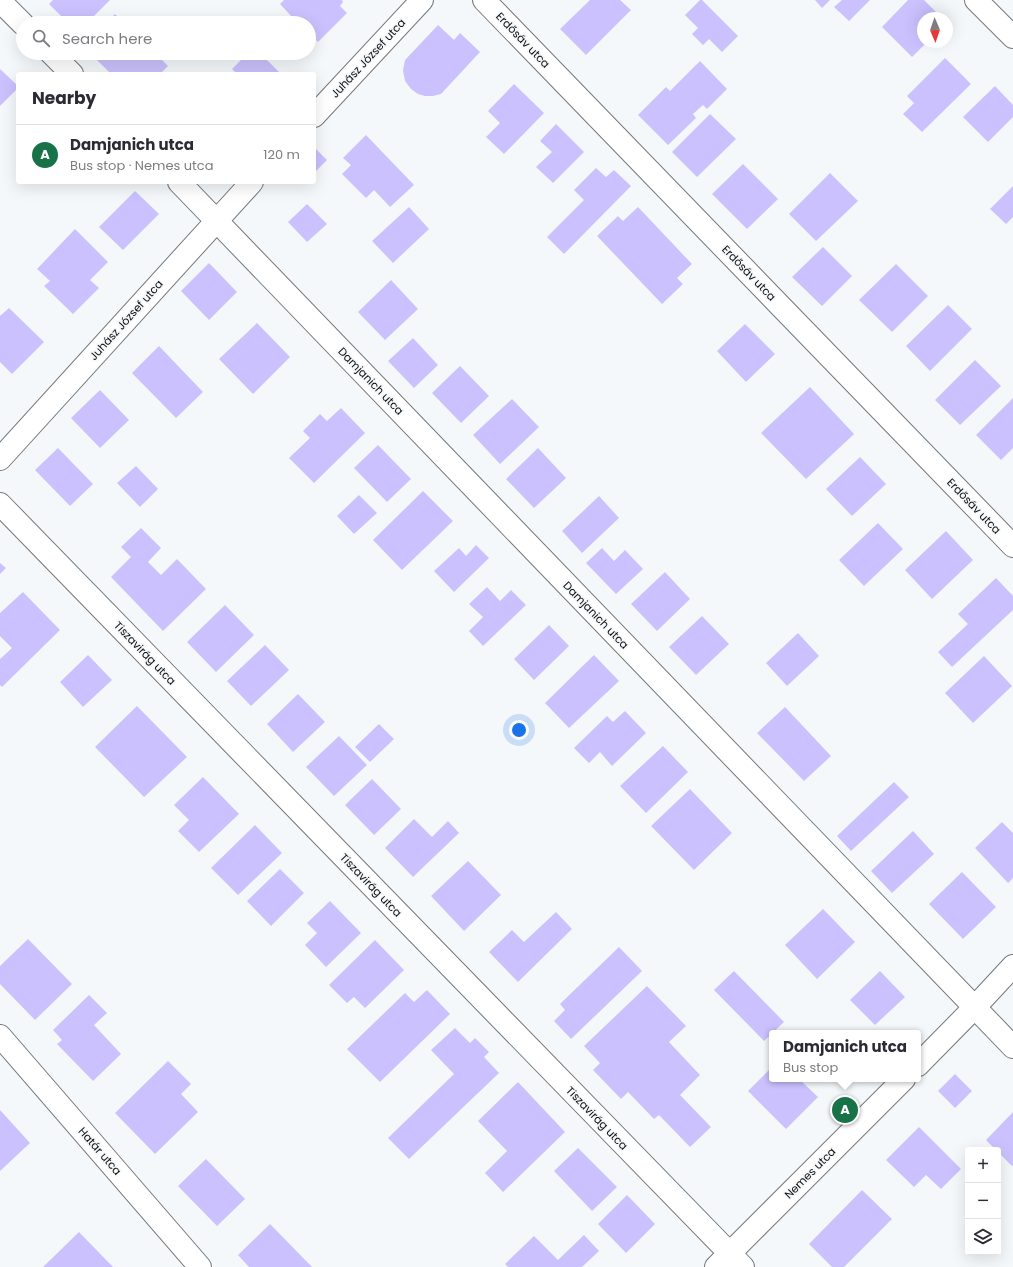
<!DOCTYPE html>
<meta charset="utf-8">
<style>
body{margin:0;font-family:Poppins,sans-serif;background:#f2f2f3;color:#2b2b33}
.controls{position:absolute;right:12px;bottom:12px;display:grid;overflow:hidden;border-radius:4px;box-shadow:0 4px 16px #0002}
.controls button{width:36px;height:36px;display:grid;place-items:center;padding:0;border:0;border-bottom:1px solid #e1e1e2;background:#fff;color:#2b2b33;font:20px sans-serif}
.compass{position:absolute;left:917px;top:12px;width:36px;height:36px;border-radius:50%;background:#fff;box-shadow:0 4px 16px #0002;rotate:178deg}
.you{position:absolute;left:519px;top:730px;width:14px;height:14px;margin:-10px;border:3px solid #fff;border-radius:50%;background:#1a73e8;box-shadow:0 0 0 6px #1a73e833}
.badge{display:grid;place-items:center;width:26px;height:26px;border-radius:50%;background:#177347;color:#fff;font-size:13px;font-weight:700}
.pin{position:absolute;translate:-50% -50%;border:2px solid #fff;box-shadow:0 1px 4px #0006}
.popup{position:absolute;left:769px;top:1030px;width:152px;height:52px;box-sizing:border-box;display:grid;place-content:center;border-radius:4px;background:#fff;filter:drop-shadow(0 1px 3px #0005);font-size:13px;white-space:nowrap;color:#7c7c81}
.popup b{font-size:15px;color:#2b2b33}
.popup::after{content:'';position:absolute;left:50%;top:100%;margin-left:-8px;border:8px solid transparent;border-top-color:#fff}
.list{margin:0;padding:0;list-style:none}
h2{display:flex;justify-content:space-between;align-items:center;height:52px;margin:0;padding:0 16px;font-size:17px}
h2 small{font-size:13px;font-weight:400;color:#7c7c81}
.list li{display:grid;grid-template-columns:26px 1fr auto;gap:12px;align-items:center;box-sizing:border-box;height:60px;padding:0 16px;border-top:1px solid #e1e1e2}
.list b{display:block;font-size:15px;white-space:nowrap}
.list p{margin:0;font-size:13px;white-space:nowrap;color:#7c7c81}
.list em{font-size:13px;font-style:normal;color:#7c7c81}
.icon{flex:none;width:22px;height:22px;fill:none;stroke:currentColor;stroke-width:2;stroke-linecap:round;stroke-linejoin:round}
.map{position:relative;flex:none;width:1013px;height:1267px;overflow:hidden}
.search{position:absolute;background:#fff;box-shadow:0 4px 16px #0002;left:16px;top:16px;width:300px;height:44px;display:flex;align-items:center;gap:10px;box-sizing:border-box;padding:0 14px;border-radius:22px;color:#7c7c81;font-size:15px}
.panel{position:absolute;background:#fff;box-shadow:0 4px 16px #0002;left:16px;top:72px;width:300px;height:112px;border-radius:4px}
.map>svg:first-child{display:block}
</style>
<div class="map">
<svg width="1013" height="1267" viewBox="0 0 1013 1267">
<rect width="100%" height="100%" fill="#f5f8fa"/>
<path fill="#cbc1fe" d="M 53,0 L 110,0 L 87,23 L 68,23 L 49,4 Z
M 284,0 L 342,0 L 343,2 L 340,6 L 347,13 L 318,42 L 309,33 L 309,23 L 284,23 L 291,16 L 280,4 Z
M 590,0 L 620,0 L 631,10 L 586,55 L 560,29 Z
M 700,0 L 702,0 L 738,36 L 722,52 L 709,39 L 703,45 L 692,34 L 698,28 L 685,15 Z
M 815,0 L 830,0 L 822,8 Z
M 842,0 L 870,0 L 849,21 L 834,7 Z
M 908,0 L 924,0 L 942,18 L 923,18 L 923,42 L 927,42 L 912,57 L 882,27 Z
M 115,14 L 124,23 L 106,23 Z
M 438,25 L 454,40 L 460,33 L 480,52 L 441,94 L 433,96 L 425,96 L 418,94 L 411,89 L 405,81 L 403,70 L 405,60 Z
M 90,53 L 155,53 L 168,66 L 160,74 L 111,74 Z
M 248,53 L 260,53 L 281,74 L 237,74 L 232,69 Z
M 945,58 L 971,84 L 922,132 L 903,114 L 914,103 L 907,96 Z
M 700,61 L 727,89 L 707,109 L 703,105 L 693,114 L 696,118 L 668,145 L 638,115 L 666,87 L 670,91 Z
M 0,69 L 18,86 L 18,88 L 0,106 Z
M 514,84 L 544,113 L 504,154 L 486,137 L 500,123 L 488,111 Z
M 995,86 L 1013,105 L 1013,117 L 988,142 L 963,117 Z
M 710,114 L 736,139 L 697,177 L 672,152 Z
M 556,124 L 584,152 L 553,183 L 536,167 L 552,152 L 540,141 Z
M 366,135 L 414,185 L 390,207 L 374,190 L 366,198 L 342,174 L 351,165 L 343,158 Z
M 314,147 L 327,160 L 314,173 Z
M 743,164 L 778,199 L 747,229 L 712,194 Z
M 596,168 L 606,177 L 614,170 L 631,186 L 564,254 L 547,237 L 584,200 L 574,190 Z
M 830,173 L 858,201 L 816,241 L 789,214 Z
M 1013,186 L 1013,217 L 1006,224 L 990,209 Z
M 135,191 L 159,214 L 123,250 L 99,227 Z
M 307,204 L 327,224 L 307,242 L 288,222 Z
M 409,207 L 429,229 L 393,263 L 372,241 Z
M 638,207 L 692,264 L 677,278 L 683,284 L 662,304 L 597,236 L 618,216 L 623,221 Z
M 75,229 L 108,262 L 90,280 L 99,288 L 73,314 L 44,286 L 50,281 L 37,269 Z
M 823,247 L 852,276 L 822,306 L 792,277 Z
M 209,263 L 237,292 L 209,320 L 181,291 Z
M 896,264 L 928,296 L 892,332 L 859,300 Z
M 391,280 L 418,309 L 385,340 L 358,312 Z
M 948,305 L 972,329 L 930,371 L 906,346 Z
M 9,308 L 44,342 L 12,374 L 0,362 L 0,316 Z
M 257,323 L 290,357 L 253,394 L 219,359 Z
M 745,324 L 775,354 L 746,382 L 717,351 Z
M 413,338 L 438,365 L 414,388 L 388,361 Z
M 159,346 L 203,392 L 176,418 L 132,373 Z
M 975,360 L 1001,386 L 960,425 L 935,400 Z
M 460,366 L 489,396 L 461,423 L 432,393 Z
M 810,387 L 854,434 L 806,479 L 761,433 Z
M 100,390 L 129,420 L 100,448 L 71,418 Z
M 1013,398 L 1013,448 L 1001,460 L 976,435 Z
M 512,399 L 539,427 L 500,464 L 473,435 Z
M 341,408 L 365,433 L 314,483 L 289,458 L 310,438 L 303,431 L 320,414 L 327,421 Z
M 378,445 L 411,479 L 387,502 L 354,468 Z
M 58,448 L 93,484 L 70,506 L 35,470 Z
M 538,448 L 566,478 L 534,508 L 506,479 Z
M 860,457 L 886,484 L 852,516 L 826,489 Z
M 136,466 L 158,489 L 140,507 L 117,483 Z
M 423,491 L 453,521 L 402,570 L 373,540 Z
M 359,495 L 377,513 L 354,534 L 337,516 Z
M 599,496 L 619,518 L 582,553 L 562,531 Z
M 878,523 L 903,549 L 864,586 L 839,560 Z
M 141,528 L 161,548 L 148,562 L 161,575 L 177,559 L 206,589 L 163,631 L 111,577 L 131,557 L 121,547 Z
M 946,531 L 973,560 L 932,599 L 905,570 Z
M 476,545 L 489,558 L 454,592 L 434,571 L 459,548 L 466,556 Z
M 602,548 L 614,561 L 625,550 L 643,569 L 616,594 L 586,563 Z
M 0,563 L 6,568 L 0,574 Z
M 665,572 L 690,599 L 657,631 L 631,604 Z
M 996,578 L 1013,596 L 1013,610 L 952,667 L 938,652 L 968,624 L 958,614 Z
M 487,587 L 500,601 L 511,590 L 526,605 L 483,646 L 469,631 L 483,617 L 469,604 Z
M 23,592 L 60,630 L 2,687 L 0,685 L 0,659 L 12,648 L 0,636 L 0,613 Z
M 225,605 L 254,635 L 216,672 L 187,642 Z
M 702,616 L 729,644 L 696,675 L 669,647 Z
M 549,625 L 569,646 L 534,680 L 514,659 Z
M 798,633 L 819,656 L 787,686 L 766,663 Z
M 265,645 L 289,670 L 251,706 L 227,681 Z
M 88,655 L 112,680 L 83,707 L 60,682 Z
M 594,655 L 619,681 L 569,728 L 545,703 Z
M 984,656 L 1012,686 L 973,723 L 945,693 Z
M 298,694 L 325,722 L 293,752 L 267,724 Z
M 137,706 L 187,757 L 144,797 L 95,747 Z
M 785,707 L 831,756 L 804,781 L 757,733 Z
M 625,711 L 646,733 L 612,766 L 600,752 L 589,763 L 574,748 L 607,716 L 613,722 Z
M 379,724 L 394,739 L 370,762 L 355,747 Z
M 339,736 L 367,765 L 334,796 L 306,767 Z
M 663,746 L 688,772 L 646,813 L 620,786 Z
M 203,777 L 239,814 L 199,852 L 178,831 L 189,820 L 174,805 Z
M 372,779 L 401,809 L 374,835 L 345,805 Z
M 894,782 L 909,797 L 851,851 L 837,836 Z
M 690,789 L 732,833 L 694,870 L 651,826 Z
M 414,819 L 432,837 L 448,821 L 459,833 L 413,877 L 385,848 Z
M 1002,822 L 1013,833 L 1013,878 L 1008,883 L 975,848 Z
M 255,825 L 282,853 L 238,895 L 211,868 Z
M 913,831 L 934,854 L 892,893 L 871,871 Z
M 468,861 L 501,895 L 464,931 L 431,896 Z
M 280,869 L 304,893 L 271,926 L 247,901 Z
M 962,872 L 996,907 L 963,939 L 929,904 Z
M 330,901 L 361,933 L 326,967 L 305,945 L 317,933 L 307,923 Z
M 823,909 L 855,942 L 817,979 L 785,945 Z
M 556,912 L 572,929 L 518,982 L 489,952 L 512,930 L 524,942 Z
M 28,939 L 72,984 L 35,1020 L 0,984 L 0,966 Z
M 375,940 L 404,970 L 365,1008 L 354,997 L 347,1003 L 329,985 Z
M 619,947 L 642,971 L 571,1039 L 554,1021 L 565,1010 L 560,1004 Z
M 734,971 L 784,1022 L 764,1041 L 714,990 Z
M 880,971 L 905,997 L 875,1025 L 850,1000 Z
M 647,986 L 686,1026 L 669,1042 L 700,1075 L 680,1095 L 711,1127 L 690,1147 L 659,1115 L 654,1119 L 628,1092 L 621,1099 L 593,1070 L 600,1063 L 584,1046 Z
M 427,990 L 450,1014 L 380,1082 L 347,1049 L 405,993 L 414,1002 Z
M 89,995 L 107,1013 L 94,1025 L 121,1054 L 93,1081 L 57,1044 L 62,1040 L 53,1030 Z
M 455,1028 L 470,1043 L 475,1038 L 489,1052 L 484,1057 L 499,1073 L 409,1159 L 388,1138 L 454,1074 L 431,1050 Z
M 168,1061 L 191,1084 L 181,1094 L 198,1112 L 155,1154 L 115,1113 Z
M 772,1067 L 772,1079 L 799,1079 L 818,1097 L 786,1129 L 748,1091 Z
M 955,1074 L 972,1091 L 955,1108 L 938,1091 Z
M 518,1082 L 565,1132 L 503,1192 L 485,1173 L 507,1151 L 478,1121 Z
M 0,1110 L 30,1143 L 0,1171 Z
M 1013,1112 L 1013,1165 L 1012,1166 L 998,1152 L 998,1150 L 996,1150 L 986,1140 Z
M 919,1127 L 961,1169 L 941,1189 L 926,1175 L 914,1187 L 886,1160 Z
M 578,1148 L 617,1187 L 592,1211 L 554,1171 Z
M 206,1159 L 245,1199 L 217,1226 L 178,1186 Z
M 862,1190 L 892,1219 L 844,1267 L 832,1267 L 809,1244 Z
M 627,1195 L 655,1224 L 626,1253 L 598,1224 Z
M 270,1224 L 312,1267 L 249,1267 L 238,1255 Z
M 79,1232 L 113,1267 L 43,1267 Z
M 584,1235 L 599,1251 L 582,1267 L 508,1267 L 505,1264 L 534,1236 L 558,1260 Z"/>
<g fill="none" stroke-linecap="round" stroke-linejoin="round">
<g stroke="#757779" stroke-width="24">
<path id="minor" d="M 484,0 L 1013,546
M 976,0 L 1013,37
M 0,1 L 23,24
M 51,53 L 72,74
M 314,116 L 422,0
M 179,182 L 1013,1047
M 0,459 L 252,182
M 0,504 L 743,1267
M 0,1036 L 200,1267"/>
</g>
<g stroke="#757779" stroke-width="24">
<path id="tertiary" d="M 918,1065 L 974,1008 L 1013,966
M 716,1267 L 904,1079"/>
</g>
<use href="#minor" stroke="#fff" stroke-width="22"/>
<use href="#tertiary" stroke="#fff" stroke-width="22"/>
</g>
<g text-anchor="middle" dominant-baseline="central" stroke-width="3.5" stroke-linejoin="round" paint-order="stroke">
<g font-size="11" fill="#0c0c0d" stroke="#f5f8fa">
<text transform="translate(523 40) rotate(46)">Erdősáv utca</text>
<text transform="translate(368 58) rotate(-47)">Juhász József utca</text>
<text transform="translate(749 273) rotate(46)">Erdősáv utca</text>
<text transform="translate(126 320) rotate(-48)">Juhász József utca</text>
<text transform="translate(371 381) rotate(46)">Damjanich utca</text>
<text transform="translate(974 506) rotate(46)">Erdősáv utca</text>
<text transform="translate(596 615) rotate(46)">Damjanich utca</text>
<text transform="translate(145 653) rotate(46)">Tiszavirág utca</text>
<text transform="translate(371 885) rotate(46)">Tiszavirág utca</text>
<text transform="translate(597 1118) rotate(46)">Tiszavirág utca</text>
<text transform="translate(100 1151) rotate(49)">Határ utca</text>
<text transform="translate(810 1173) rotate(-45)">Nemes utca</text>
</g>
</g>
</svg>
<div class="controls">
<button>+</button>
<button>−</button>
<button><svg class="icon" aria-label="layers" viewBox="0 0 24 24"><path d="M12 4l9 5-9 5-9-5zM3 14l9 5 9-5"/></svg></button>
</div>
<svg class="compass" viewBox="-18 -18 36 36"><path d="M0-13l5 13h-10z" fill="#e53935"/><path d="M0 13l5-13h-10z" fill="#7c7c81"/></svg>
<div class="you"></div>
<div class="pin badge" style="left:845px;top:1110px">A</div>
<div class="popup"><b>Damjanich utca</b>Bus stop</div>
<div class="search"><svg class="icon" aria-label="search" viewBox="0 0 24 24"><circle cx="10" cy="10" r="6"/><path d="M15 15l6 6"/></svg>Search here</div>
<section class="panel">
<h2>Nearby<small></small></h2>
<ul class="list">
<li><span class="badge">A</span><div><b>Damjanich utca</b><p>Bus stop · Nemes utca</p></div><em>120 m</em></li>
</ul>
</section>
</div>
